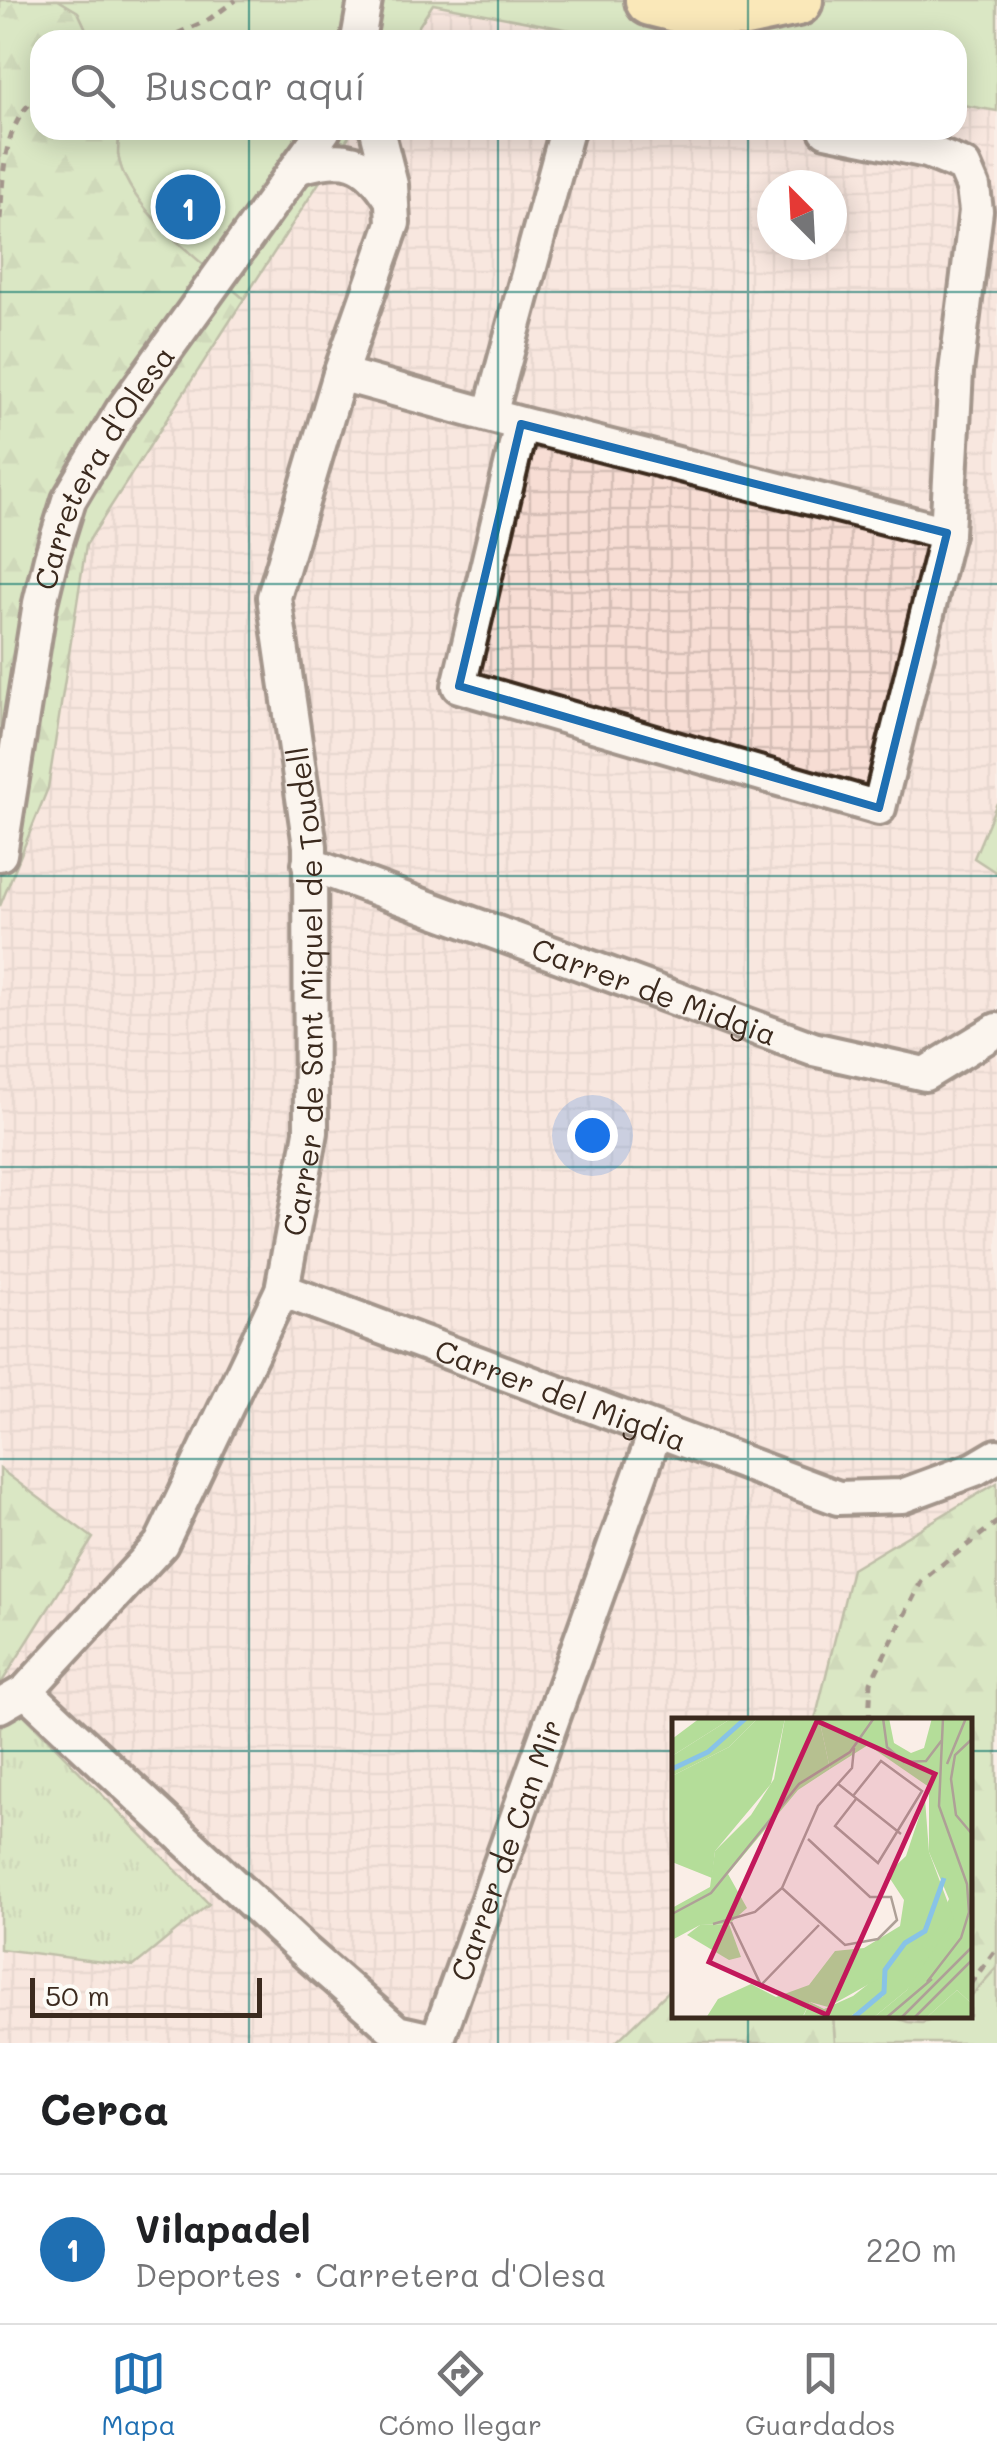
<!DOCTYPE html>
<html lang="es">
<meta charset="utf-8">
<style>
body{margin:0;font-family:Mali,sans-serif;background:#f2f2f2;color:#202124}
.compass{position:absolute;left:757px;top:170px;width:90px;height:90px;border-radius:50%;background:#fff;box-shadow:0 5px 25px #0003;rotate:336deg}
.scale{position:absolute;left:30px;bottom:25px;width:232px;box-sizing:border-box;padding-left:10px;border:5px solid #3b2a1e;border-top:0;font-size:28px;line-height:35px;white-space:nowrap;color:#3b2a1e;-webkit-text-stroke:8px #fdfcf7;paint-order:stroke}
.you{position:absolute;left:592px;top:1135px;width:35px;height:35px;margin:-25px;border:8px solid #fff;border-radius:50%;background:#1a73e8;box-shadow:0 0 0 15px #1a73e833}
.badge{display:grid;place-items:center;width:65px;height:65px;border-radius:50%;background:#1f6fb2;color:#fff;font-size:32px;font-weight:700}
.pin{position:absolute;translate:-50% -50%;border:5px solid #fff;box-shadow:0 2px 10px #0006}
.list{margin:0;padding:0;list-style:none}
h2{display:flex;justify-content:space-between;align-items:center;height:130px;margin:0;padding:0 40px;font-size:42px}
h2 small{font-size:32px;font-weight:400;color:#757577}
.list li{display:grid;grid-template-columns:65px 1fr auto;gap:30px;align-items:center;box-sizing:border-box;height:150px;padding:0 40px;border-top:2px solid #e0e0e0}
.list b{display:block;font-size:38px;white-space:nowrap}
.list p{margin:0;font-size:32px;white-space:nowrap;color:#757577}
.list em{font-size:32px;font-style:normal;color:#757577}
.icon{flex:none;width:55px;height:55px;fill:none;stroke:currentColor;stroke-width:2;stroke-linecap:round;stroke-linejoin:round}
.map{position:relative;flex:none;width:997px;height:2043px;overflow:hidden}
.search{position:absolute;background:#fff;box-shadow:0 5px 25px #0003;left:30px;right:30px;top:30px;height:110px;display:flex;align-items:center;gap:25px;box-sizing:border-box;padding:0 35px;border-radius:30px;color:#757577;font-size:38px}
.sheet{height:280px;background:#fff}
nav{display:flex;justify-content:space-around;align-items:center;box-sizing:border-box;height:140px;border-top:2px solid #e0e0e0;background:#fff;font-size:28px;color:#757577}
nav a{display:grid;justify-items:center;gap:5px}
nav .on{color:#1f6fb2}
.map>svg:first-child{display:block}
</style>
<div class="map">
<svg width="997" height="2043" viewBox="0 0 997 2043">
<defs>
<pattern id="industrial-grid" width="8" height="8" patternUnits="userSpaceOnUse" patternTransform="scale(2.5)"><rect width="8" height="8" fill="#f7ddd4"/><path d="M0 4h8M4 0v8" fill="none" stroke="#d5beb6"/></pattern>
<pattern id="forest-firs" width="22" height="20" patternUnits="userSpaceOnUse" patternTransform="scale(2.5)"><rect width="22" height="20" fill="#b4dd99"/><path d="M5 1l3.5 6h-7zM16 11l3.5 6h-7z" fill="#9cbe83"/></pattern>
<pattern id="park-tufts" width="24" height="20" patternUnits="userSpaceOnUse" patternTransform="scale(2.5)"><rect width="24" height="20" fill="#b4dd99"/><path d="M3 7l-1-3M5 7V3M7 7l1-3M15 17l-1-3M17 17v-4M19 17l1-3" fill="none" stroke="#9cbe83"/></pattern>
</defs>
<rect width="100%" height="100%" fill="#faeee7"/>
<filter id="ink" filterUnits="userSpaceOnUse"><feTurbulence type="fractalNoise" baseFrequency=".01" numOctaves="2"/><feDisplacementMap in="SourceGraphic" scale="20" xChannelSelector="R" yChannelSelector="G"/><feConvolveMatrix kernelMatrix="1 2 1 2 8 2 1 2 1" color-interpolation-filters="sRGB"/></filter>
<g filter="url(#ink)">
<path fill="url(#industrial-grid)" fill-rule="evenodd" d="M 433,4 L 623,40 L 410,40 Z
M 957,104 L 997,111 L 997,803 L 974,857 L 997,873 L 997,1483 L 852,1569 L 815,1720 L 674,1720 L 674,1986 L 615,2043 L 0,2043 L 0,1949 L 134,1966 L 208,1904 L 0,1691 L 0,1685 L 93,1539 L 0,1469 L 0,906 L 48,788 L 86,545 L 353,130 L 957,130 ZM 772,185 L 832,185 L 832,245 L 772,245 Z"/>
<path fill="#b4dd99" stroke="#78845c" stroke-width="2.5" d="M 58,0 L 997,0 L 997,111 L 957,104 L 957,40 L 623,40 L 433,4 L 410,40 L 91,40 L 78,12 Z
M 119,130 L 353,130 L 244,299 C 205,265 125,209 118,154 C 118,146 119,137 119,130 Z
M 997,1967 L 997,2043 L 835,2043 L 833,2016 L 889,2016 L 908,2022 L 922,2023 L 944,2016 L 970,2016 L 970,1997 Z"/>
<path fill="url(#forest-firs)" stroke="#78845c" stroke-width="2.5" d="M 0,0 L 58,0 L 78,12 L 91,40 L 40,40 L 40,130 L 119,130 C 119,137 118,146 118,154 C 125,209 205,264 244,299 L 86,545 L 48,788 L 0,906 Z
M 997,803 L 997,873 L 974,858 Z
M 0,1469 L 93,1538 L 0,1685 Z
M 997,1483 L 997,1967 L 970,1997 L 970,1720 L 815,1720 L 852,1569 Z
M 674,1986 L 674,2016 L 833,2016 L 835,2043 L 615,2043 Z"/>
<path fill="url(#park-tufts)" stroke="#78845c" stroke-width="2.5" d="M 20,1711 L 209,1904 L 134,1966 L 0,1949 L 0,1727 Z"/>
<g fill="none" stroke-linecap="round" stroke-linejoin="round">
<g stroke="#3b2a1e" stroke-width="40">
<g id="minor">
<path d="M 358,40 L 365,0"/>
<path d="M 299,167 C 345,154 365,157 391,199"/>
<path d="M 340,374 L 521,424 L 947,533"/>
<path d="M 490,415 L 567,130"/>
<path d="M 521,424 L 459,686 L 879,808 L 947,533 L 956,372 L 976,211 L 973,187 L 964,166 L 927,151 L 826,130"/>
<path id="s1" d="M 0,854 L 40,603 L 51,558 L 69,500 L 122,411 L 324,130"/>
<path id="s2" d="M 309,864 L 813,1049 L 925,1074 L 997,1030"/>
<path id="s3" d="M 282,1290 L 838,1498 L 902,1496 L 975,1469 L 997,1456"/>
<path id="s4" d="M 26,1691 L 302,1949 L 397,2032 L 437,2041 L 656,1430"/>
<path id="s5" d="M 0,1706 L 26,1691 L 161,1544 L 282,1290 L 311,1132 L 310,846 L 274,597 L 340,374 L 393,223 L 391,185 L 377,130"/>
</g>
</g>
<g stroke="#3b2a1e" stroke-width="58">
<path id="highway" d="M 651,0 L 691,10 L 745,11 L 797,0"/>
</g>
<path stroke="#3b2a1e" stroke-width="5" stroke-dasharray="8 8" stroke-linecap="butt" d="M 163,40 L 208,20 L 236,0
M 0,219 C 4,173 1,125 40,94
M 869,1720 L 871,1682 L 922,1580 L 997,1522
M 970,1984 L 997,1948"/>
<use href="#minor" stroke="#fdfcf7" stroke-width="32"/>
<use href="#highway" stroke="#fbe080" stroke-width="50"/>
</g>
</g>
<path d="M0 0H997V2043H0ZM 521,424 L 947,533 L 879,808 L 459,686 Z" fill="#faeee7" fill-opacity=".55" fill-rule="evenodd"/>
<path fill="none" stroke="#1f6fb2" stroke-width="8" stroke-linejoin="round" d="M 521,424 L 947,533 L 879,808 L 459,686 Z"/>
<path fill="none" stroke="#0f766e" stroke-width="2.5" stroke-opacity="0.55" d="M 249,0 L 249,40M 498,0 L 498,40M 748,0 L 748,40M 249,130 L 249,2043M 498,130 L 498,2043M 748,130 L 748,1720M 0,292 L 997,292M 0,584 L 997,584M 0,876 L 997,876M 0,1167 L 997,1167M 0,1459 L 997,1459M 0,1751 L 674,1751M 970,1751 L 997,1751M 748,2016 L 748,2043"/>
<g text-anchor="middle" dominant-baseline="central" stroke-width="8" stroke-linejoin="round" paint-order="stroke">
<g font-size="30" fill="#3b2a1e" stroke="#fdfcf7">
<text stroke="none"><textPath href="#s1" startOffset="405">Carretera d'Olesa</textPath></text>
<text stroke="none"><textPath href="#s5" startOffset="812">Carrer de Sant Miquel de Toudell</textPath></text>
<text stroke="none"><textPath href="#s2" startOffset="368">Carrer de Midgia</textPath></text>
<text stroke="none"><textPath href="#s3" startOffset="298">Carrer del Migdia</textPath></text>
<text stroke="none"><textPath href="#s4" startOffset="748">Carrer de Can Mir</textPath></text>
</g>
</g>
<g transform="translate(672 1718)">
<rect width="300" height="300" fill="#faeee7"/>
<path d="M 28,0 L 60,0 L 0,38 L 0,21 ZM 86,0 L 113,0 L 99,66 L 43,133 L 40,160 L 0,144 L 0,58 L 57,29 ZM 147,0 L 217,0 L 222,25 L 239,35 L 252,30 L 260,0 L 300,0 L 300,286 L 285,272 L 254,300 L 201,300 L 235,272 L 277,181 L 257,134 L 257,69 L 196,27 L 158,51 ZM 209,256 L 218,259 L 212,276 L 177,299 L 118,300 L 132,297 L 138,284 L 152,291 L 181,278 Z" fill="#b4dd99"/>
<path d="M 60,0 L 86,0 L 57,29 L 0,58 L 0,38 ZM 113,0 L 147,0 L 158,51 L 126,72 L 56,156 L 75,190 L 57,206 L 28,207 L 0,222 L 0,190 L 38,169 L 43,133 L 79,97 L 102,61 ZM 253,81 L 257,134 L 282,201 L 235,272 L 201,300 L 175,300 L 211,278 L 215,256 L 156,289 L 138,284 L 131,298 L 34,300 L 46,281 L 79,266 L 104,279 L 137,267 L 163,233 L 192,230 L 228,208 L 232,182 L 215,156 L 234,138 ZM 285,272 L 300,286 L 300,300 L 254,300 Z" fill="#b4dd99"/>
<path d="M 57,206 L 69,239 L 57,242 L 15,217 L 28,207 Z" fill="#b4dd99"/>
<path fill="none" stroke="#88c3e7" stroke-width="5" d="M 0,51 L 36,34 L 74,0M 181,300 L 212,274 L 213,252 L 233,225 L 253,213 L 272,160"/>
<path fill="none" stroke="#aea097" stroke-width="2.5" d="M 211,0 L 215,29 L 232,44 L 254,43 L 270,22M 300,21 L 283,37 L 279,61 L 284,97 L 300,116M 275,46 L 294,0M 165,65 L 229,116M 181,78 L 209,43 L 250,73 L 206,145 L 163,108 L 184,81M 110,170 L 173,227 L 206,221 L 225,202 L 219,179 L 198,179 L 136,121M 0,196 L 39,175 L 127,66 L 178,34 L 202,0M 59,204 L 89,267 L 147,207M 41,206 L 83,194 L 110,170 L 146,88 L 180,50 L 182,30M 255,264 L 289,220 L 297,194 L 295,166 L 267,88 L 271,0M 214,300 L 260,261M 229,300 L 300,229M 242,300 L 300,242"/>
<path fill="#c2185b" fill-opacity="0.15" stroke="#c2185b" stroke-width="5" d="M 145,3 L 263,56 L 155,297 L 37,244 Z"/>
<rect width="300" height="300" fill="none" stroke="#3b2a1e" stroke-width="5"/>
</g>
</svg>
<svg class="compass" viewBox="-18 -18 36 36"><path d="M0-13l5 13h-10z" fill="#e53935"/><path d="M0 13l5-13h-10z" fill="#757577"/></svg>
<div class="scale">50 m</div>
<div class="you"></div>
<div class="pin badge" style="left:188px;top:207px">1</div>
<div class="search"><svg class="icon" aria-label="search" viewBox="0 0 24 24"><circle cx="10" cy="10" r="6"/><path d="M15 15l6 6"/></svg>Buscar aquí</div>
</div>
<section class="sheet">
<h2>Cerca<small></small></h2>
<ul class="list">
<li><span class="badge">1</span><div><b>Vilapadel</b><p>Deportes · Carretera d'Olesa</p></div><em>220 m</em></li>
</ul>
</section>
<nav>
<a class="on"><svg class="icon" aria-label="map" viewBox="0 0 24 24"><path d="M3 6l6-2 6 2 6-2v14l-6 2-6-2-6 2zM9 4v14M15 6v14"/></svg>Mapa</a>
<a><svg class="icon" aria-label="directions" viewBox="0 0 24 24"><path d="M12 3l9 9-9 9-9-9zM9 14v-3h6M13 9l2 2-2 2"/></svg>Cómo llegar</a>
<a><svg class="icon" aria-label="saved" viewBox="0 0 24 24"><path d="M7 4h10v16l-5-4-5 4z"/></svg>Guardados</a>
</nav>
